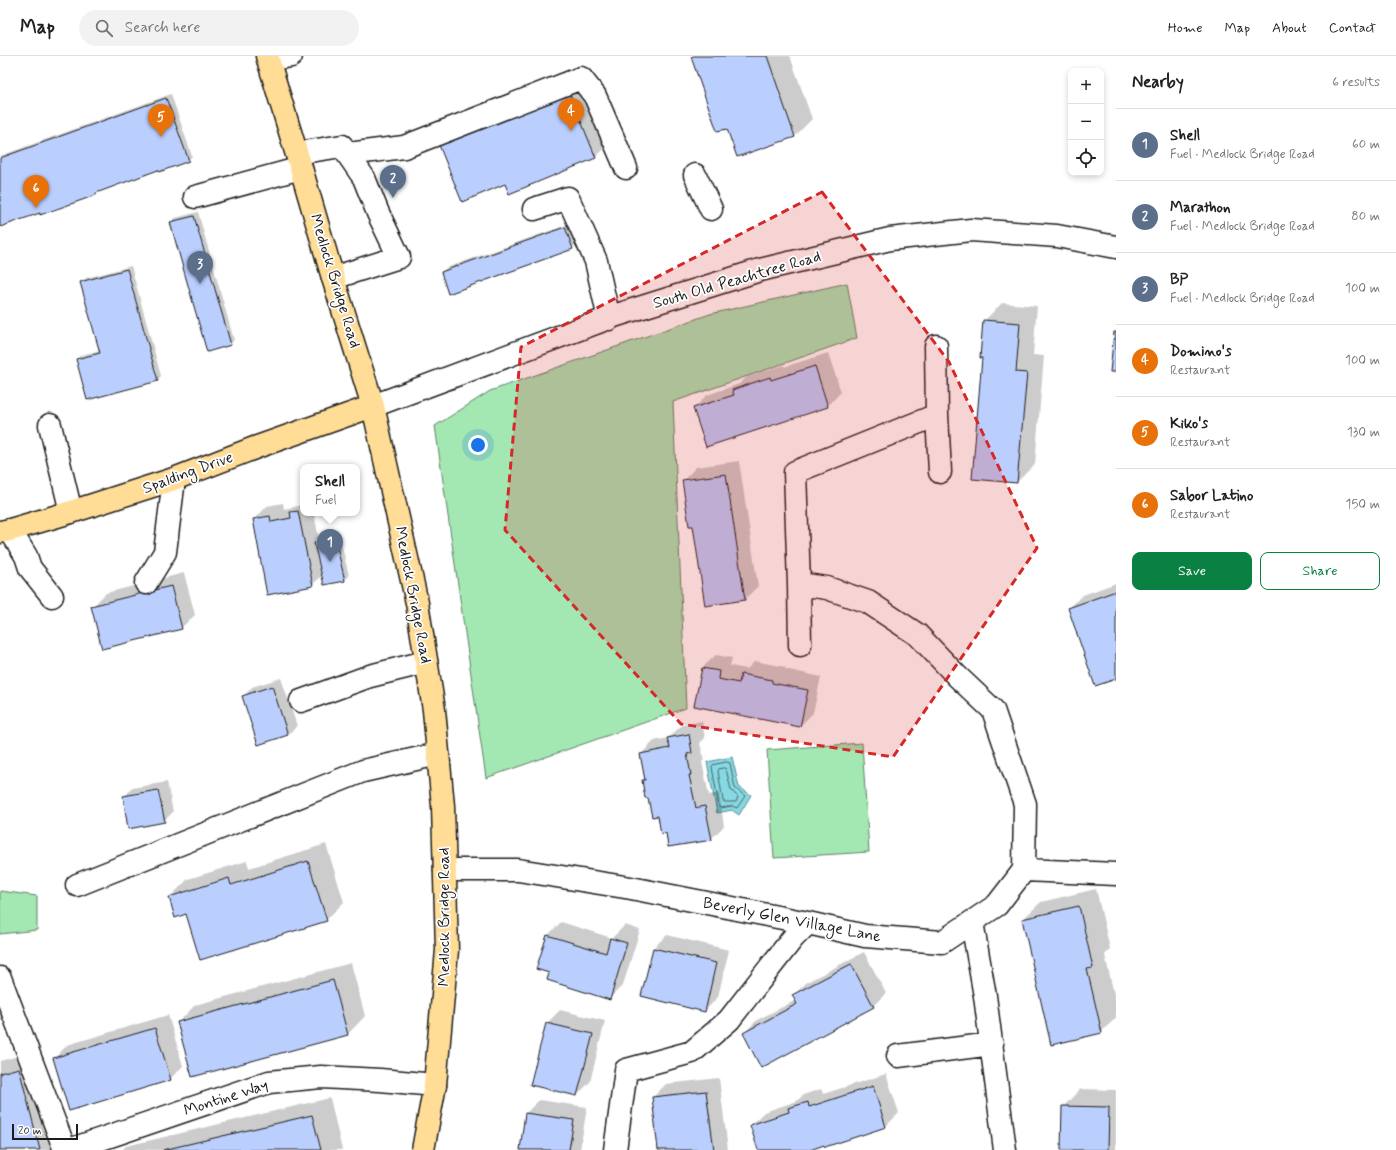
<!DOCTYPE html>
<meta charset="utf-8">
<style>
body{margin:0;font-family:Mynerve,sans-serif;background:#f2f2f2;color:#202124}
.controls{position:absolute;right:12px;top:12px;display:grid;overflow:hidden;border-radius:8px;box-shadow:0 2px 6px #0003}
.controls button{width:36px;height:36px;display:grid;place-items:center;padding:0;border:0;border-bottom:1px solid #e0e0e0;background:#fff;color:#202124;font:20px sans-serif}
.scale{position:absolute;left:12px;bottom:10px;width:66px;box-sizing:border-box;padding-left:4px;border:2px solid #1c1c1c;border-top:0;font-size:11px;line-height:14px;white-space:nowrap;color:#1c1c1c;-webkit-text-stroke:3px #fff;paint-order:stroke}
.you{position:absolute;left:478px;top:389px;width:14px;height:14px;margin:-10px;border:3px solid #fff;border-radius:50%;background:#1a73e8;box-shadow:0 0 0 6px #1a73e833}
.badge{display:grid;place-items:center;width:26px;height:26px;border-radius:50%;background:#0b8043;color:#fff;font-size:13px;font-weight:700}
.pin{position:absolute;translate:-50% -33px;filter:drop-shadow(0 1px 2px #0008)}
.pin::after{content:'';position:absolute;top:21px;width:14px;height:12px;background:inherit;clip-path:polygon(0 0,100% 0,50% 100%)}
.popup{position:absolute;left:300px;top:408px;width:60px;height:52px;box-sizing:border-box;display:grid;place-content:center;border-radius:8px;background:#fff;filter:drop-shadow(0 1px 3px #0005);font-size:13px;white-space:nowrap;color:#757577}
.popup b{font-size:15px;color:#202124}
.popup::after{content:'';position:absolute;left:50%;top:100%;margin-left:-8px;border:8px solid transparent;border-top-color:#fff}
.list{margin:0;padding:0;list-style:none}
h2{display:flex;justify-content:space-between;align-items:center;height:52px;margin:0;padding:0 16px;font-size:17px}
h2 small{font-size:13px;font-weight:400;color:#757577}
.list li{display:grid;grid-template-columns:26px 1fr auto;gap:12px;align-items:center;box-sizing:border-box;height:72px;padding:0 16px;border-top:1px solid #e0e0e0}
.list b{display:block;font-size:15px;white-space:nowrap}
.list p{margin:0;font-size:13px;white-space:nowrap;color:#757577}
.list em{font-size:13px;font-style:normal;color:#757577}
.actions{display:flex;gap:8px;padding:12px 16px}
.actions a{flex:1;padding:9px 0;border:1px solid #0b8043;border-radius:8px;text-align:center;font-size:14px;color:#0b8043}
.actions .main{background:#0b8043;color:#fff}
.icon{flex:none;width:22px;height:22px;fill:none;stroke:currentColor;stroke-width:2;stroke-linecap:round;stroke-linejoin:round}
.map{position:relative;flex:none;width:1116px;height:1094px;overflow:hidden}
header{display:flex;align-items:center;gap:24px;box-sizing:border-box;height:56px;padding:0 20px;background:#fff;border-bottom:1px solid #e0e0e0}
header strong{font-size:19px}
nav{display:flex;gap:22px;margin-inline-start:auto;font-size:14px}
.search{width:280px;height:36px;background:#f2f2f2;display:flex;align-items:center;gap:10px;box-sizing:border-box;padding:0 14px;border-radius:22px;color:#757577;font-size:15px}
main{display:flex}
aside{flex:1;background:#fff}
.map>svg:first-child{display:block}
</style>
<header>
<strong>Map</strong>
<div class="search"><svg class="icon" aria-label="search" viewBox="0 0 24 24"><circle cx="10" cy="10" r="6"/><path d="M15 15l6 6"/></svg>Search here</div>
<nav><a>Home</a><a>Map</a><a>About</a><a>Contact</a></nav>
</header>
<main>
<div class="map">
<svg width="1116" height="1094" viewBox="0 0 1116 1094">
<rect width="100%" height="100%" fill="#fff"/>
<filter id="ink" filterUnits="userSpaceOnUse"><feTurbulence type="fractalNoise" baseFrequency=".025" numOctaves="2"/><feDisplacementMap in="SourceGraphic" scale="8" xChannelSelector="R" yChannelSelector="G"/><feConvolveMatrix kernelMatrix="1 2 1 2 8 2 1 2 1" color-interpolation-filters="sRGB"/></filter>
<g filter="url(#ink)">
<path fill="#a3e7b3" stroke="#608268" d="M 847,227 L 857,282 L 673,346 L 686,652 L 486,722 L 435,370 L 490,335 L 710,258 Z
M 862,687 L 869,796 L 774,802 L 767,694 Z
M 0,835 L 37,840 L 37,874 L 0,878 Z"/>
<path fill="#87d8e2" stroke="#5c8d93" d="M 732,701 L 739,731 L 751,739 L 739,759 L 732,754 L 717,757 L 707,706 Z"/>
<path fill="#0003" d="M 694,0 L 790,0 L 812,63 L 795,80 L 728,71 L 692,1 Z
M 586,19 L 613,84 L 595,102 L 506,127 L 463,145 Z
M 171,38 L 192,100 L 188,105 L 159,113 L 100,134 L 96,138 L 0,170 L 0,100 Z
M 198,156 L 234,284 L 230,288 L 171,167 L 175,162 Z
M 569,168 L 576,188 L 572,192 L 442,216 L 446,212 Z
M 131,210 L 161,320 L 157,325 L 77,304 L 81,299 L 100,294 L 81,226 L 86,222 Z
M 1002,247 L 1037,250 L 1033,299 L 1044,300 L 1035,408 L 1017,426 L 983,301 L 984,265 Z
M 828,297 L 841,336 L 828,350 L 706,390 L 694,352 L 707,339 L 739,328 L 747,321 L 784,309 L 784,311 Z
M 739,405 L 758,530 L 744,544 L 694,469 L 683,425 L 696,411 Z
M 303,445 L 303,457 L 314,457 L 319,483 L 339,478 L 349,520 L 345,524 L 325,528 L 323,519 L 312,529 L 254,464 L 267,450 L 283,447 L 284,453 L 298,450 Z
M 184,517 L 195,559 L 181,572 L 92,551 L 106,537 Z
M 1116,527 L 1116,622 L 1069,552 L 1083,539 Z
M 716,599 L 732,602 L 730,610 L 747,613 L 755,605 L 785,611 L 785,613 L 821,621 L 813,657 L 800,670 L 695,649 L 702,612 Z
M 281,622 L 297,670 L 288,679 L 244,640 L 252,631 Z
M 702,665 L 705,682 L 700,687 L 704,704 L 702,706 L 709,739 L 719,737 L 724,770 L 711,783 L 667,776 L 649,741 L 643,725 L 645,722 L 641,698 L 654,685 L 668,682 L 682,669 Z
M 167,726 L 173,756 L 164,765 L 124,741 L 132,732 Z
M 326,788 L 344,846 L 326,864 L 186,857 L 170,841 L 188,823 L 247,805 L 249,812 Z
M 1096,833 L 1110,893 L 1105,899 L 1116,947 L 1116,962 L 1101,976 L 1023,863 L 1041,846 Z
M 561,866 L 612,882 L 625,869 L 640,874 L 623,929 L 609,943 L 550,917 L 537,913 L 548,879 Z
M 667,879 L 729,894 L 718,941 L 705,955 L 653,892 Z
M 864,896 L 886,937 L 873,950 L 744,977 L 757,964 L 796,944 L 794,939 L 807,926 Z
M 351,907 L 365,960 L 348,978 L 192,1019 L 178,967 L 195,949 Z
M 0,930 L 9,956 L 0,965 Z
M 560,954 L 605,965 L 590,1026 L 577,1039 L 547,967 Z
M 168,959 L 183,1010 L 170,1023 L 54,1003 L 67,989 Z
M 36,995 L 62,1094 L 0,1094 L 0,1005 Z
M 886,1018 L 899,1057 L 886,1070 L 825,1090 L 825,1088 L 807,1094 L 759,1094 L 751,1069 L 764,1056 L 797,1045 L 803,1039 L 821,1033 L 823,1038 Z
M 719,1022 L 728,1094 L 659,1094 L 653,1041 L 666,1028 Z
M 1080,1033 L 1116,1034 L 1116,1094 L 1062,1094 L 1063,1051 Z
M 330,1042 L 342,1094 L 122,1094 L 126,1090 Z
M 539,1044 L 587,1051 L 580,1094 L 521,1094 L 526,1057 Z"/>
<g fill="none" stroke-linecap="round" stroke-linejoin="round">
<path stroke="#47676b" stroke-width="1" d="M 727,706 L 730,707 L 735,732 L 745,740 L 737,752 L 732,750 L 721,752 L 719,751 L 712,711 L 713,709 Z
M 724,712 L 726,713 L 731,734 L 738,741 L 736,746 L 725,746 L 723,745 L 718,715 L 719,713 Z"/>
</g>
<path fill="#bbcfff" stroke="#1c1c1c" d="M 694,0 L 767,0 L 795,81 L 737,101 L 727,73 L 717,75 L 691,1 Z
M 569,36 L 596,102 L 509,138 L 505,128 L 462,146 L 439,89 Z
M 166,42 L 189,105 L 159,116 L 158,114 L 96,137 L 96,139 L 40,159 L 40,157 L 0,171 L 0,102 Z
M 194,160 L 231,289 L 207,296 L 170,166 Z
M 565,171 L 573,193 L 448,238 L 441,216 Z
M 127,213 L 158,325 L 87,344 L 76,303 L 100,297 L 80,226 Z
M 983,264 L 1020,267 L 1016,316 L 1027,317 L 1017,427 L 972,423 L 982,302 L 980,302 Z
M 1114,276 L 1116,276 L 1116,316 L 1110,316 Z
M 815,310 L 828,351 L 706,391 L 693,352 L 734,339 L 732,334 L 770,321 L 771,324 Z
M 726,418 L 745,544 L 705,550 L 693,470 L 689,470 L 682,424 Z
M 298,455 L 313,530 L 267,539 L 253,463 L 270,460 L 271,466 L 291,462 L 290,456 Z
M 335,482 L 345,525 L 324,529 L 314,487 Z
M 171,530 L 182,573 L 102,593 L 91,550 Z
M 1116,535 L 1116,623 L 1095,630 L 1068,552 Z
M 702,612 L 719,615 L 718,623 L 739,627 L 741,618 L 772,624 L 772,627 L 808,634 L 800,671 L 694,650 Z
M 272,630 L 288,679 L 258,689 L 242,640 Z
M 689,678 L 692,697 L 687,698 L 691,719 L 689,719 L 696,752 L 705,750 L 712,784 L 668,791 L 666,777 L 661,778 L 658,760 L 652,761 L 648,742 L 645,742 L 642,724 L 645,724 L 640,698 L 670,692 L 667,682 Z
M 158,734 L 165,766 L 128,773 L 123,740 Z
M 308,805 L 327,865 L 200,904 L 186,858 L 175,862 L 169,841 L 229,822 L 231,829 Z
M 1079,850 L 1093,912 L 1087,913 L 1102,977 L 1051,989 L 1022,863 Z
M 547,879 L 606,897 L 610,882 L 627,887 L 610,944 L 547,924 L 549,917 L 536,913 Z
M 653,892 L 716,907 L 705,956 L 641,940 Z
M 851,908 L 874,951 L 761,1012 L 743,977 L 797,948 L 792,939 Z
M 333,924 L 348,979 L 192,1021 L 177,966 Z
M 546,967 L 593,978 L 577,1040 L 530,1029 Z
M 155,972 L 171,1024 L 69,1055 L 53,1002 Z
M 19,1012 L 40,1094 L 0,1094 L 0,1017 Z
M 873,1030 L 886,1071 L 825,1091 L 824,1089 L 810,1094 L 758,1094 L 750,1069 L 789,1056 L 788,1052 L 808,1046 L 809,1051 Z
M 706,1035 L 714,1094 L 658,1094 L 652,1041 Z
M 1062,1050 L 1109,1051 L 1108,1094 L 1061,1094 Z
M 525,1057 L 574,1064 L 569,1094 L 520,1094 Z
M 312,1059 L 321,1094 L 163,1094 Z"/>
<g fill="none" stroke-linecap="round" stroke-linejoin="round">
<g stroke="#1c1c1c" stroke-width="25">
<path id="minor" d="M 268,3 L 291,0
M 297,97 L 342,90 L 364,122 L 378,157 L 399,201 L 333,222
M 348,98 L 404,91 L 581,22 L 595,40 L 626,112
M 695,119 L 711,153
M 195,141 L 301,112
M 534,153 L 568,142 L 596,205 L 609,263
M 373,350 L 617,259 L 760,214 L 890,183 L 971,174 L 1057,180 L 1116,191
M 937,359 L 940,416
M 50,369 L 71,456
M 10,474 L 26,500 L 30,512 L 52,540
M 146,527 L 165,496 L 174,423
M 799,528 L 800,589
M 301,645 L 370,620 L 426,606
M 445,814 L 518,814 L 631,832 L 808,867 L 865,880 L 942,886 L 997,849 L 1024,814 L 1025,748 L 993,654 L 958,621 L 918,579 L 868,546 L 827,532 L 799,528 L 795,416 L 937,359 L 936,290
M 1024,814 L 1116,818
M 77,829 L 363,715 L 438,698
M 972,866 L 985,940 L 1005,1094
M 0,922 L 65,1094
M 898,1000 L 992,988
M 69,1094 L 269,1026 L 321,1021 L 380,1024 L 435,1029
M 615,1094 L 626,1014 L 692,996 L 729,964 L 793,882 L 808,867"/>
</g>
<g stroke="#1c1c1c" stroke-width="25">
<path id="major" d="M 267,0 L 301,112 L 333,222 L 373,350 L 417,547 L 434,654 L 443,750 L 447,894 L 435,1029 L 423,1094
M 0,476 L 10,474 L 71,456 L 174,423 L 257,391 L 373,350"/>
</g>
<use href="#minor" stroke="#fff" stroke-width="22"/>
<use href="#major" stroke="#ffdd96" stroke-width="22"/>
</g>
</g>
<path fill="#d62828" fill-opacity="0.2" stroke="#d62828" stroke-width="3" stroke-dasharray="8 5" stroke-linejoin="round" d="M 822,136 L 949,306 L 1037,492 L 893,701 L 681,668 L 505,474 L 521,291 Z"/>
<g text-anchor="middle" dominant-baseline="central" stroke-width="3.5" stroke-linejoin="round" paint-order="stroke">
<g font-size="16" fill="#1c1c1c" stroke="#fff">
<text transform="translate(737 224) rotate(-16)">South Old Peachtree Road</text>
<text transform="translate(335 225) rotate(73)">Medlock Bridge Road</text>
<text transform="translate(188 417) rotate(-20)">Spalding Drive</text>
<text transform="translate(413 539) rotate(79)">Medlock Bridge Road</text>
<text transform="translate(444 861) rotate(-90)">Medlock Bridge Road</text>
<text transform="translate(792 864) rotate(11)">Beverly Glen Village Lane</text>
<text transform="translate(226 1042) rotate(-18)">Montine Way</text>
</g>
</g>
</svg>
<div class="controls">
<button>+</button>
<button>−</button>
<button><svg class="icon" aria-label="locate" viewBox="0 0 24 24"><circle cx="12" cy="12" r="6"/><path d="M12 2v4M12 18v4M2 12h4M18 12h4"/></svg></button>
</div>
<div class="scale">20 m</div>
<div class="you"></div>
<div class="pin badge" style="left:330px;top:506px;background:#5c6f8a">1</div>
<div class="popup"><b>Shell</b>Fuel</div>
<div class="pin badge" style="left:393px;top:142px;background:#5c6f8a">2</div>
<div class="pin badge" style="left:200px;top:228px;background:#5c6f8a">3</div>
<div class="pin badge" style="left:571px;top:75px;background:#e8710a">4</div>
<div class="pin badge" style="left:161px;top:81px;background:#e8710a">5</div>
<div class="pin badge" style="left:36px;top:152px;background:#e8710a">6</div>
</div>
<aside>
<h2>Nearby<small>6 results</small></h2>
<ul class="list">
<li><span class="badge" style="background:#5c6f8a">1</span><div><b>Shell</b><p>Fuel · Medlock Bridge Road</p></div><em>60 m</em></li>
<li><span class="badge" style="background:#5c6f8a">2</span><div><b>Marathon</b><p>Fuel · Medlock Bridge Road</p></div><em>80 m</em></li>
<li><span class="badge" style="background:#5c6f8a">3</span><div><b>BP</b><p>Fuel · Medlock Bridge Road</p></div><em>100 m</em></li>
<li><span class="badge" style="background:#e8710a">4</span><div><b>Domino's</b><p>Restaurant</p></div><em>100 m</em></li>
<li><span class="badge" style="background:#e8710a">5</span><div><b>Kiko's</b><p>Restaurant</p></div><em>130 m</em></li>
<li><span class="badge" style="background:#e8710a">6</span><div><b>Sabor Latino</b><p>Restaurant</p></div><em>150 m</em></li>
</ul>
<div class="actions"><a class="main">Save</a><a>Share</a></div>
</aside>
</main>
